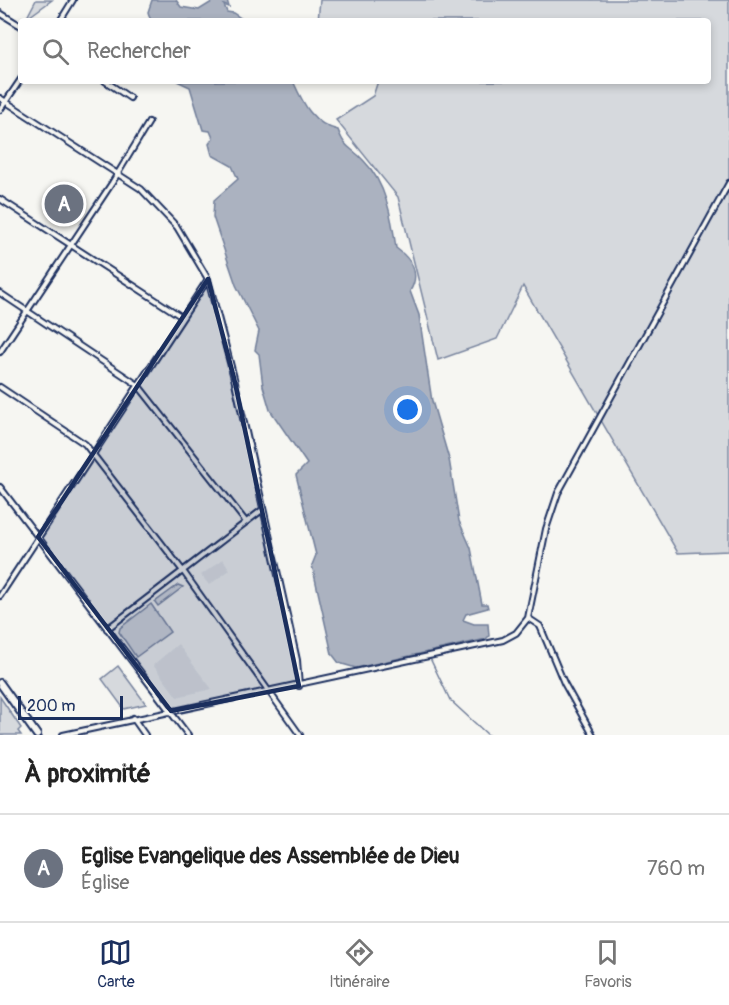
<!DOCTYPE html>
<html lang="fr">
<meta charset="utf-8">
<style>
body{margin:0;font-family:Pangolin,sans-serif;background:#f6f6f6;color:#222}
.scale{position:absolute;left:18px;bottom:15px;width:105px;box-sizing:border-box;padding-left:6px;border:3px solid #1b2f5e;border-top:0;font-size:16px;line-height:21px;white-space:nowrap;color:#1b2f5e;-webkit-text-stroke:4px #f6f6f2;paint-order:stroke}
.you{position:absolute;left:408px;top:410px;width:21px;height:21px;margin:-15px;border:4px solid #fff;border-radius:50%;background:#1a73e8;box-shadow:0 0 0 9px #1a73e833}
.badge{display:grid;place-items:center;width:39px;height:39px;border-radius:50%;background:#1b2f5e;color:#fff;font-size:20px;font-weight:700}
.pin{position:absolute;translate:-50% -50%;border:3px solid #fff;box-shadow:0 2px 6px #0006}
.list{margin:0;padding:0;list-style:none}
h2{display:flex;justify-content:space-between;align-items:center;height:78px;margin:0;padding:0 24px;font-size:26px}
h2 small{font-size:20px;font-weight:400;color:#767676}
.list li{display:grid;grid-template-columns:39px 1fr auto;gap:18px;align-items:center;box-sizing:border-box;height:108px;padding:0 24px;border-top:2px solid #e0e0e0}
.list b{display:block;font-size:22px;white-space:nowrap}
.list p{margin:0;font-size:20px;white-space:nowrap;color:#767676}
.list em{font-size:20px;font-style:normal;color:#767676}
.icon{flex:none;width:33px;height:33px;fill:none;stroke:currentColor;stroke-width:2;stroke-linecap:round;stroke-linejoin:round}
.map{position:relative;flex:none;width:729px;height:735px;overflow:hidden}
.search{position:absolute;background:#fff;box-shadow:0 3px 9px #0003;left:18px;right:18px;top:18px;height:66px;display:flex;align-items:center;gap:15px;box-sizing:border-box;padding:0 21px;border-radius:6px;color:#767676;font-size:22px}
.sheet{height:186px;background:#fff}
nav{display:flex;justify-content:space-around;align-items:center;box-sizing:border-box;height:84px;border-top:2px solid #e0e0e0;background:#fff;font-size:16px;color:#767676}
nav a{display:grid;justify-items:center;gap:3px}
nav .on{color:#1b2f5e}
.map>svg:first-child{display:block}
</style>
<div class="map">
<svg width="729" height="735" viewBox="0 0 729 735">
<rect width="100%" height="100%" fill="#f6f6f2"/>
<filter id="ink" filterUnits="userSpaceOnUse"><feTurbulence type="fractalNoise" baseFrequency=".0167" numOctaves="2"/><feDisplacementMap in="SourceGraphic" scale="12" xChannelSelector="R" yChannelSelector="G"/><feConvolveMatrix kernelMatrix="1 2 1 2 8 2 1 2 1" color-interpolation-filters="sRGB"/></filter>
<g filter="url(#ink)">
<path fill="#e6e7e7" d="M 223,559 L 230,570 L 209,585 L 201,575 Z
M 178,644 L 198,671 L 212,689 L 177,697 L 153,665 Z"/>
<path fill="#d6d9dd" stroke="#78849e" stroke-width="1.5" d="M 36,0 L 52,0 L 26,19 Z
M 320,0 L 729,0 L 729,551 L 678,553 L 523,286 L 497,339 L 438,360 L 398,197 L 336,120 L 373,96 L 378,81 L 708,81 L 708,21 L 318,21 Z
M 178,585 L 183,587 L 158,606 L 155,602 Z
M 151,604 L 170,632 L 136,657 L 119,632 L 120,628 Z
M 118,666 L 146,704 L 124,709 L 102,679 Z
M 0,697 L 21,728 L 18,731 L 21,735 L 0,735 Z"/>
<path fill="#abb2c0" stroke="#717e99" stroke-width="1.5" d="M 152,0 L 176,0 L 181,7 L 199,10 L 215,0 L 227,0 L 229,7 L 224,5 L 227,12 L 233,13 L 245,21 L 151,21 L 148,12 Z
M 177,81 L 293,81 C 303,103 312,124 338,130 C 346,151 351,146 364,161 C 386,183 392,219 396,248 C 411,259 421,274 410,291 L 419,315 L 432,401 L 449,459 L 459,521 L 471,548 L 482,604 L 487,604 L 488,608 L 466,614 L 463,620 L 474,624 L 488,624 L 489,636 L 486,639 L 356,668 L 339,663 L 332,654 L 312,565 L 316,555 L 296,475 L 307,464 L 270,410 L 263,386 L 259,354 L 255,350 L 259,331 L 236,285 L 213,217 L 214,200 L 238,179 L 232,166 L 212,155 L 209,144 L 213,138 L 210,131 L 203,130 L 190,87 Z"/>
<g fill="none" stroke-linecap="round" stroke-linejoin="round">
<path stroke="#717e99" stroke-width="1.5" d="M 427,652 L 450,700 L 488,735"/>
<g stroke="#1b2f5e" stroke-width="8">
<path id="minor" d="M 0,13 L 21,26
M 60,21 L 73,0
M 105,81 L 130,98
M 0,98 L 141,189 L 177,227 L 208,279 L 234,378 L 297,660 L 299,686
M 0,110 L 21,79
M 0,199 L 182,317
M 0,293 L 138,385 L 246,522
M 0,352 L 112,183 L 149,122
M 0,387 L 85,444 L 183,571 L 300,735
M 0,487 L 188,735
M 0,596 L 208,279
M 528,618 L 540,626 L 564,683 L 593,735
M 107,629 L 262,510
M 133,718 L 145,735
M 63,735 L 503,640 L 516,633 L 528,618 L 546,529 L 558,493 L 729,183"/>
</g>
<g stroke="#1b2f5e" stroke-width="10">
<path id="highway" d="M 0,683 L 37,735"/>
</g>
<use href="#minor" stroke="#f6f6f2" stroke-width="4"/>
<use href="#highway" stroke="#f6f6f2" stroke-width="6"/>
</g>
</g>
<path fill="#1b2f5e" fill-opacity="0.2" stroke="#1b2f5e" stroke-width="4.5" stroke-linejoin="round" d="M 208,279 L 234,378 L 299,686 L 171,711 L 38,537 Z"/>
</svg>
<div class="scale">200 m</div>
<div class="you"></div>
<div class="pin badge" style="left:64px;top:204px;background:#6b7280">A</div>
<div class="search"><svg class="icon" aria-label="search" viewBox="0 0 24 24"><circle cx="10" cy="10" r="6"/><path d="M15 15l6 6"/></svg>Rechercher</div>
</div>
<section class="sheet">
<h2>À proximité<small></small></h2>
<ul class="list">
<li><span class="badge" style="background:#6b7280">A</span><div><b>Eglise Evangelique des Assemblée de Dieu</b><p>Église</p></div><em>760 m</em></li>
</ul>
</section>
<nav>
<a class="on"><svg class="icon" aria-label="map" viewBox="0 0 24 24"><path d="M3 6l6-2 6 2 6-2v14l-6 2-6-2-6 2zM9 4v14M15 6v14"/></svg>Carte</a>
<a><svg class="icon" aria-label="directions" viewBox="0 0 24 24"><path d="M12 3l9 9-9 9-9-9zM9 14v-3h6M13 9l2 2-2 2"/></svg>Itinéraire</a>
<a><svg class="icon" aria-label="saved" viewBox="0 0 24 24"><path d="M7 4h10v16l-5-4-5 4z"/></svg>Favoris</a>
</nav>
